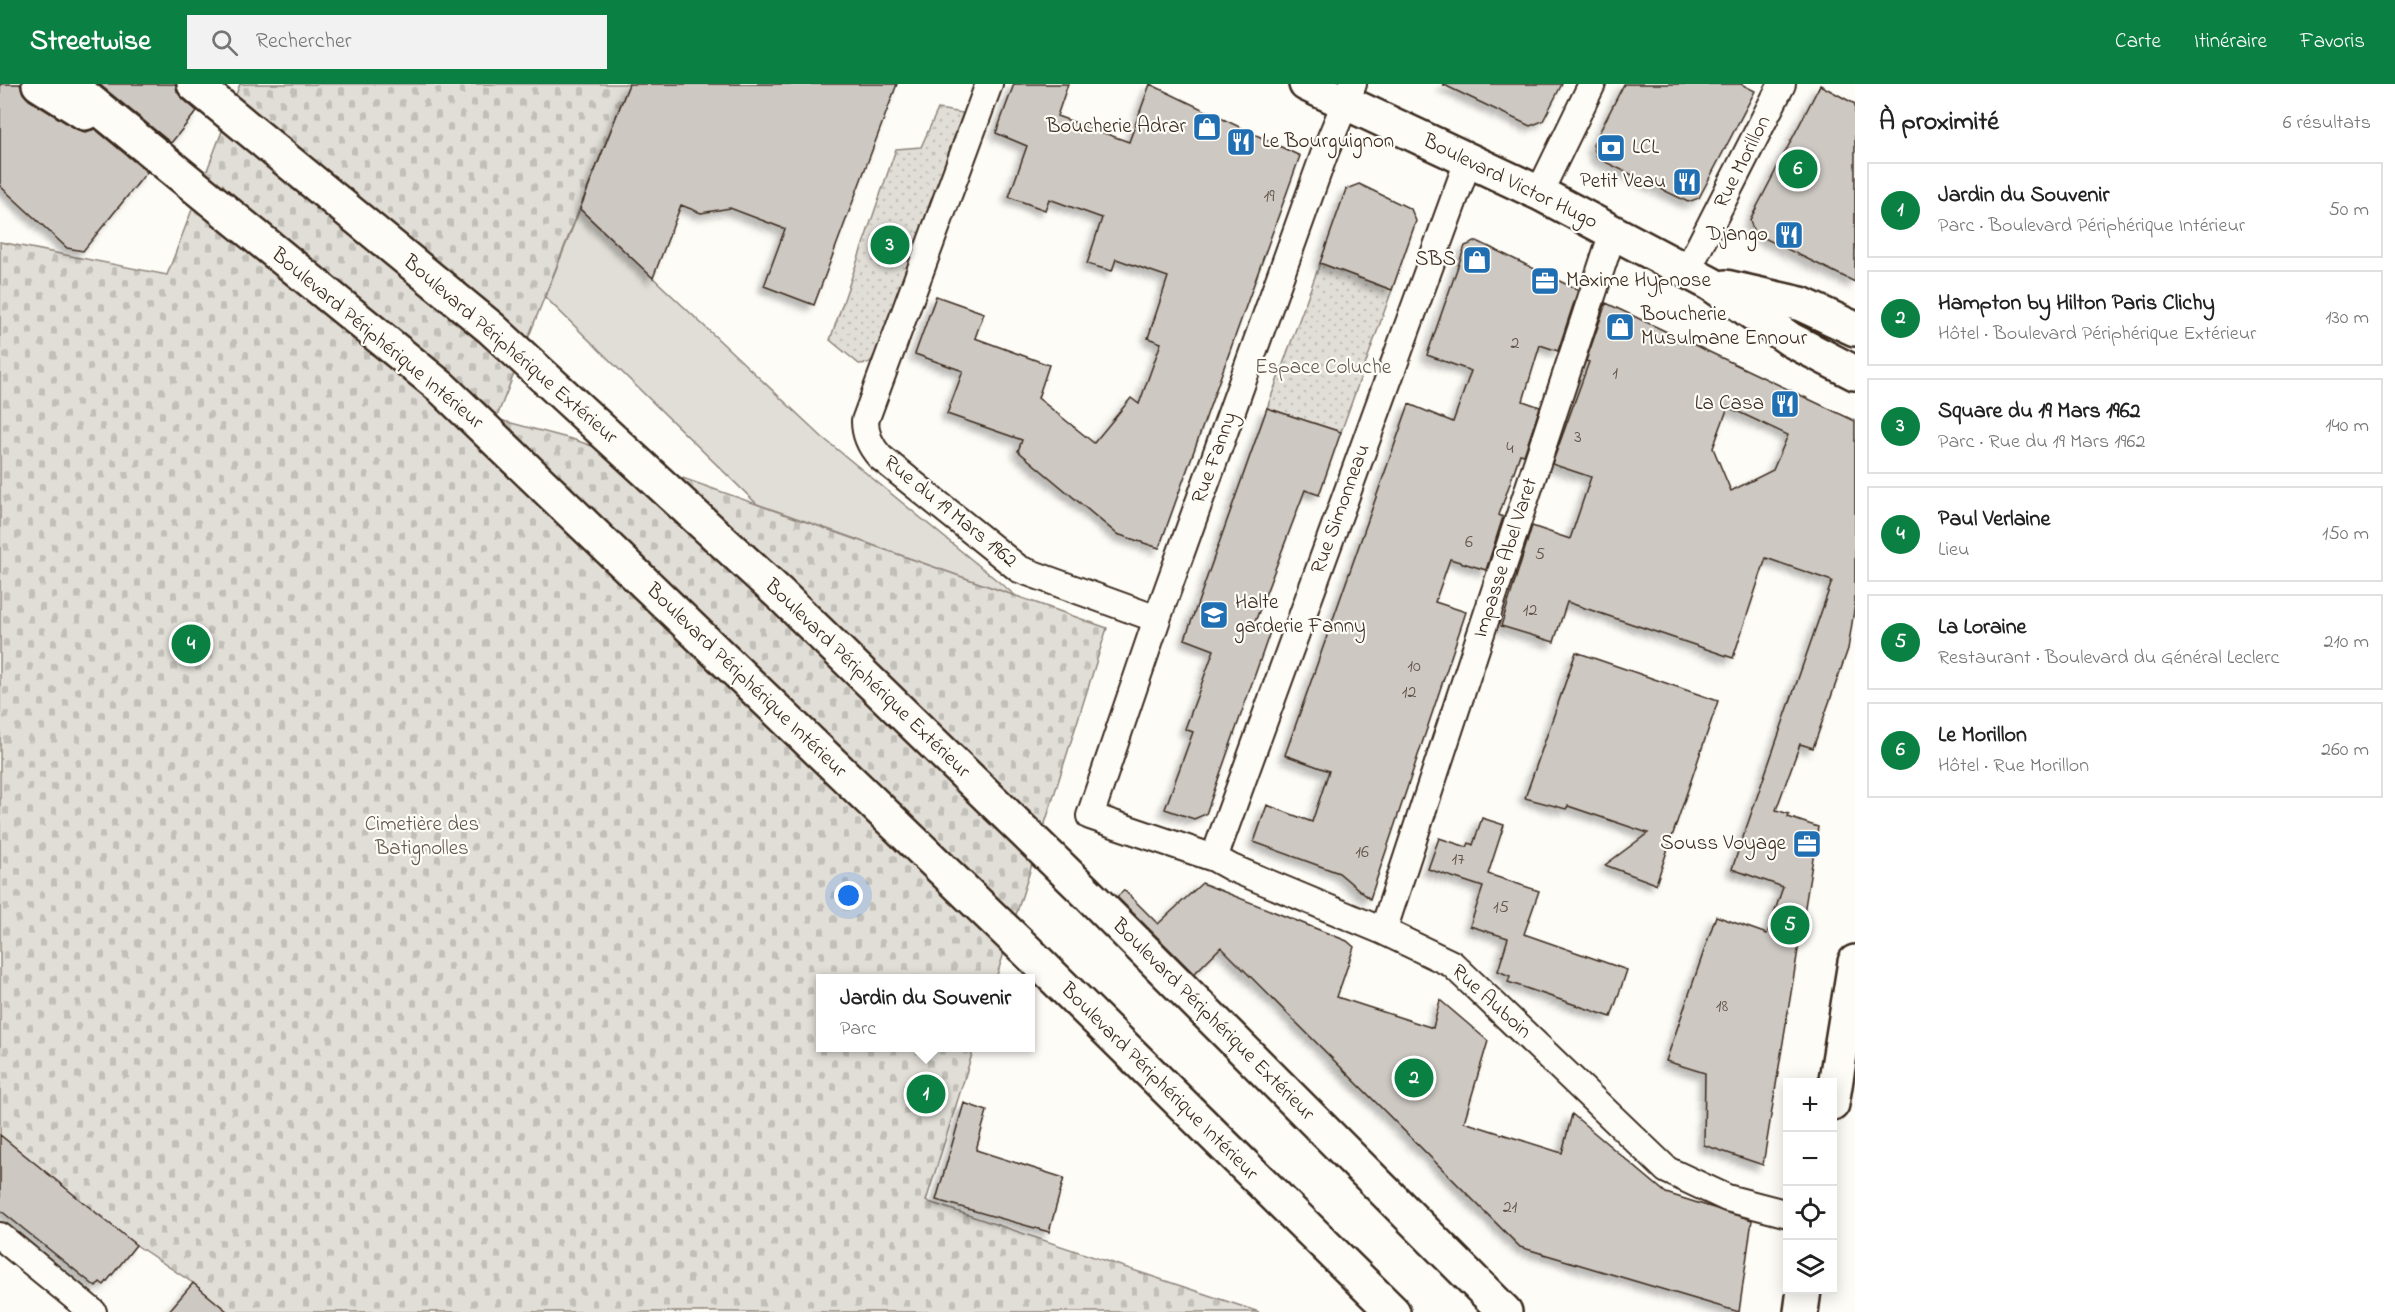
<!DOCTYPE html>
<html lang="fr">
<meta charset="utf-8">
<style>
body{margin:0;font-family:"Indie Flower",sans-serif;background:#f2f2f2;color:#222}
.controls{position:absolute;right:18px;bottom:18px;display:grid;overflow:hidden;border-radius:0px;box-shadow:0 3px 15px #0003}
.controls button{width:54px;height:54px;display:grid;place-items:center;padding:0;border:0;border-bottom:2px solid #e0e0e0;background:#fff;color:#222;font:30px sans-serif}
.you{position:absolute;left:849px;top:812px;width:21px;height:21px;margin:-15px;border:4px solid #fff;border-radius:50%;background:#1a73e8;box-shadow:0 0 0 9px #1a73e833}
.badge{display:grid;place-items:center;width:39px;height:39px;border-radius:50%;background:#0b8043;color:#fff;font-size:20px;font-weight:700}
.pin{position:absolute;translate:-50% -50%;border:3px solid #fff;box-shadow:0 2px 6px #0006}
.popup{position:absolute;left:816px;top:890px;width:219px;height:78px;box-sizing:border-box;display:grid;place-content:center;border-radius:0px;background:#fff;filter:drop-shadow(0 2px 4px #0005);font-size:20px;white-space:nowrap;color:#767676}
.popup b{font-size:22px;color:#222}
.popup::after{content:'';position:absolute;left:50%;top:100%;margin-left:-12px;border:12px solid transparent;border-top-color:#fff}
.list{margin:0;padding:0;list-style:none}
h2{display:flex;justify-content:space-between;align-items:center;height:78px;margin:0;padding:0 24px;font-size:26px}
h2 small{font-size:20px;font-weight:400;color:#767676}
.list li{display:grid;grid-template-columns:39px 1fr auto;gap:18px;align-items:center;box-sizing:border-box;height:96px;margin:0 12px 12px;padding:0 12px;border:2px solid #e0e0e0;border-radius:0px}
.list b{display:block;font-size:22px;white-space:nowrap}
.list p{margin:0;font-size:20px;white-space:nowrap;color:#767676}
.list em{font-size:20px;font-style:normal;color:#767676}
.icon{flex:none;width:33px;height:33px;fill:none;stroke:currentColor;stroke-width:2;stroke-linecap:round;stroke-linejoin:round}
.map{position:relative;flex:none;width:1855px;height:1228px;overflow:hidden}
header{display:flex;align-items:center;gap:36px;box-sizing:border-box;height:84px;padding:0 30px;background:#0b8043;color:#fff}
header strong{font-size:28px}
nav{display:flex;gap:33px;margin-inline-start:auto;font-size:21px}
.search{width:420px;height:54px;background:#f2f2f2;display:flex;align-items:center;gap:15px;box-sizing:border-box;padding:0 21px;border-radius:0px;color:#767676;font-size:22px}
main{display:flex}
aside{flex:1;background:#fff}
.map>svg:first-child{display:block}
</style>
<header>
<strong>Streetwise</strong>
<div class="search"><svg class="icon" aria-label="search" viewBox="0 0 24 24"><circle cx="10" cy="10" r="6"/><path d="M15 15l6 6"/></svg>Rechercher</div>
<nav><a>Carte</a><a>Itinéraire</a><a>Favoris</a></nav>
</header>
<main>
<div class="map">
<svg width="1855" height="1228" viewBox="0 0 1855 1228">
<defs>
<pattern id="green-dots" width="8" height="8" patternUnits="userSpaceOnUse" patternTransform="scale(1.5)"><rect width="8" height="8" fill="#e1ded7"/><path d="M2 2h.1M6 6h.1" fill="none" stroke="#c2bfb8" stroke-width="1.8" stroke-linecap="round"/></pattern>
<pattern id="cemetery-stones" width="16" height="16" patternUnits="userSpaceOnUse" patternTransform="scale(1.5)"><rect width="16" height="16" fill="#e1ded7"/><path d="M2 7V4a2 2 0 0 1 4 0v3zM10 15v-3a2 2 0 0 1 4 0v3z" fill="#c2bfb8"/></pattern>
<filter id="shadow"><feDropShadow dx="-5.5" dy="5.5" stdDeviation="3" flood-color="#0004"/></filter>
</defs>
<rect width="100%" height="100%" fill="#fdfcf7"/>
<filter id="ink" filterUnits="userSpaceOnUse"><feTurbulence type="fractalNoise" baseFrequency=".0167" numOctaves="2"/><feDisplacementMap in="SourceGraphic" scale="12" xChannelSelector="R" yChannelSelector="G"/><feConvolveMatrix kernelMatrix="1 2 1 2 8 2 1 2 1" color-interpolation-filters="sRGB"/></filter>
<g filter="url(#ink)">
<path fill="url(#green-dots)" stroke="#8e847a" stroke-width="1.5" d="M 938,25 L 963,29 L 876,271 L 869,279 L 859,280 L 830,256 L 896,65 L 921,63 Z
M 1320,179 L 1392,206 L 1341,348 L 1267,324 Z"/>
<path fill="url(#cemetery-stones)" stroke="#8e847a" stroke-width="1.5" d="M 240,0 L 629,0 L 496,335 L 575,356 L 1107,544 L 996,894 L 821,894 L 821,964 L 974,964 L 926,1117 L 1259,1228 L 228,1228 L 193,1199 L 136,1161 L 0,1051 L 0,158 L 167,191 Z"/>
<path fill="#e1ded7" stroke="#8e847a" stroke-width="1.5" d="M 580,125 L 822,353 L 1016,512 L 757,420 L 545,213 Z"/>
<path fill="#cdc8c2" stroke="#3b2a1e" stroke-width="1.5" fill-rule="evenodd" filter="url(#shadow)" d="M 0,0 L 20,0 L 23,9 L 29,16 L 76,45 L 85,48 L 95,45 L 147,88 L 83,167 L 67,164 L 0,102 Z
M 99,0 L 176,0 L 177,7 L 182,14 L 197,27 L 171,59 Z
M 629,0 L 897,0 L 814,221 L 764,202 L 785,145 L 730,124 L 701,129 L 681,121 L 653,194 L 580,125 Z
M 1014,0 L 1068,0 L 1057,32 L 1129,58 L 1150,0 L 1300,72 L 1159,464 L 1117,450 L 1018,367 L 1022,356 L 947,330 L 963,287 L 915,270 L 936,212 L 984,229 L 975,254 L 1049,281 L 1038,314 L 1094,359 L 1131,314 L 1139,320 L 1161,259 L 1148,254 L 1168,193 L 1116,175 L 1112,187 L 1087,180 L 1102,134 L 1049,115 L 1045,126 L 1009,113 L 1027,62 L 996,49 Z
M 1442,0 L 1562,0 L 1543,37 L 1530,42 Z
M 1624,0 L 1741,0 L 1755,7 L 1699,114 L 1688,118 L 1597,74 L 1593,61 Z
M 1820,1 L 1855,20 L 1855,198 L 1754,149 L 1750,136 Z
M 1359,100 L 1411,125 L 1416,137 L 1392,206 L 1320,179 L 1346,105 Z
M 1477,157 L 1578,206 L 1558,267 L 1540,261 L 1523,317 L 1540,323 L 1524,371 L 1520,370 L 1499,431 L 1503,433 L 1486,486 L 1450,475 L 1435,518 L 1466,528 L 1370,815 L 1339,789 L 1254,758 L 1267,721 L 1312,738 L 1329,687 L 1285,671 L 1409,320 L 1453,338 L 1471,287 L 1427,271 L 1465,162 Z
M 1606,219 L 1855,337 L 1855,520 L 1848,565 L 1813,664 L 1800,660 L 1776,726 L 1789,730 L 1788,733 L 1818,743 L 1763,1081 L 1704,1061 L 1705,989 L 1666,977 L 1716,832 L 1767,850 L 1783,803 L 1732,785 L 1832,497 L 1766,474 L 1733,574 L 1567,518 L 1554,558 L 1501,542 L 1532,442 L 1570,455 L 1591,393 L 1552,380 L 1589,278 L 1586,277 ZM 1728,323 L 1788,351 L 1773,386 L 1731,407 L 1713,364 Z
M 1267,324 L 1341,348 L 1319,411 L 1305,406 L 1255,538 L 1255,542 L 1270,548 L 1206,730 L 1194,735 L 1165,725 L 1193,648 L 1185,645 L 1214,566 L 1185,555 Z
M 1576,568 L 1718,617 L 1656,800 L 1605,781 L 1648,749 L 1568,722 L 1566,725 L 1525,714 Z
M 1482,734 L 1504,741 L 1488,790 L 1539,807 L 1524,850 L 1627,886 L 1611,933 L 1508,898 L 1510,892 L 1498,887 L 1508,854 L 1470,842 L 1483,803 L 1428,785 L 1439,754 L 1467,763 L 1469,759 L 1473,761 Z
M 1202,799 L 1347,857 L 1354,863 L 1337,913 L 1433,944 L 1440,916 L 1488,957 L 1464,1038 L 1562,1069 L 1572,1030 L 1666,1109 L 1752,1136 L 1739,1228 L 1520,1163 L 1221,863 L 1194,890 L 1117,813 L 1124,806 L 1158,840 Z
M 964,1019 L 987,1027 L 976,1066 L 1064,1094 L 1049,1148 L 936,1116 Z
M 0,1051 L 136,1161 L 104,1201 L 100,1198 L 96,1203 L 0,1126 Z
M 193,1199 L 228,1228 L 168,1228 Z"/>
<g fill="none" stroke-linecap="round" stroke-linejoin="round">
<g stroke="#3b2a1e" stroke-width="30">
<path id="street" d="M 989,0 L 865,337 C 865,351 871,363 880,373 L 1019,485 L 1157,535
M 1353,0 L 1325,68 L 1157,535 L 1090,732 L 1214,774 L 1232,784 L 1383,847 L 1452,880 L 1667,1086 L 1727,1114 L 1788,1130
M 1539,109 L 1592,0
M 1687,187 L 1782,0
M 1214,774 L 1468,77
M 1383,847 L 1613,148
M 0,1152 L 93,1228"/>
</g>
<g stroke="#3b2a1e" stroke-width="38">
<path id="secondary" d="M 1306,0 L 1539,109 L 1711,200 L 1791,256 L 1855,289
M 1726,203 L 1801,220 L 1855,245
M 1832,1020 L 1855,878
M 1801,1228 L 1804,1206"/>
</g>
<g stroke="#3b2a1e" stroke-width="38">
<path id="highway" d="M 39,0 L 85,29
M 69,0 L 441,303 L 1026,866 L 1393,1228
M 194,0 L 491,244 L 782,512 L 1085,807 L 1505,1228"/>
</g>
<use href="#street" stroke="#fdfcf7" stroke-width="26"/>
<use href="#secondary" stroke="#fdfcf7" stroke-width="33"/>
<use href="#highway" stroke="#fdfcf7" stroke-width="33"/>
</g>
</g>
<defs>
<g id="shop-square" transform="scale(1.5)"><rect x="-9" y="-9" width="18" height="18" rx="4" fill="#1f6fb2" stroke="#fdfcf7"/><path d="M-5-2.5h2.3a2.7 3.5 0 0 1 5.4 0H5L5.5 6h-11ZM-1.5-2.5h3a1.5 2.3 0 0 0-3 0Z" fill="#fff"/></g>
<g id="restaurant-square" transform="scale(1.5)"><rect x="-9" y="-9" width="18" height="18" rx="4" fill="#1f6fb2" stroke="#fdfcf7"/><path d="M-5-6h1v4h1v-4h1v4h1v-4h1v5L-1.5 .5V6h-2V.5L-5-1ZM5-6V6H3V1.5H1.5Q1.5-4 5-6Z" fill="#fff"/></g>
<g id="bank-square" transform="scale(1.5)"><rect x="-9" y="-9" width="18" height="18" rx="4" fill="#1f6fb2" stroke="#fdfcf7"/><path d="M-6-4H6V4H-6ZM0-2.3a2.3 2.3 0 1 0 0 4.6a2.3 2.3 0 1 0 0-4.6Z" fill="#fff"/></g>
<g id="office-square" transform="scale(1.5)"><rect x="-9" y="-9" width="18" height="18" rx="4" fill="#1f6fb2" stroke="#fdfcf7"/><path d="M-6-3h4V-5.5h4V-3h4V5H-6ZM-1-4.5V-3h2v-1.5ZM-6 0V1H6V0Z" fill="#fff"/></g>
<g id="school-square" transform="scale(1.5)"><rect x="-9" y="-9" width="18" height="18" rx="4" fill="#1f6fb2" stroke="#fdfcf7"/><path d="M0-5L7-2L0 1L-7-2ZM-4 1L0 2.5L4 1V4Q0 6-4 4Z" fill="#fff"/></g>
</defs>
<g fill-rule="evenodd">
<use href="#shop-square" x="1207" y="43"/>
<use href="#restaurant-square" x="1241" y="58"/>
<use href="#bank-square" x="1611" y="64"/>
<use href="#restaurant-square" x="1687" y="98"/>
<use href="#restaurant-square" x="1789" y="151"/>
<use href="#shop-square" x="1477" y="176"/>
<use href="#office-square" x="1545" y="197"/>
<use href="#shop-square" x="1620" y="243"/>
<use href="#restaurant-square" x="1785" y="320"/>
<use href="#school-square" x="1214" y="531"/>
<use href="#office-square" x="1807" y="760"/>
</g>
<g text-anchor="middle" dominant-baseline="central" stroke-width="4.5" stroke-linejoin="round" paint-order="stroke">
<g font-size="18" fill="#605247">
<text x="1269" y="113">19</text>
<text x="1515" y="260">2</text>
<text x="1615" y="290">1</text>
<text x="1578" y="354">3</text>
<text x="1510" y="365">4</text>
<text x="1469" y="459">6</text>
<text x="1540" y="471">5</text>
<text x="1530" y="527">12</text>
<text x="1414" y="583">10</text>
<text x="1409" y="609">12</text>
<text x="1362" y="769">16</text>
<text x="1458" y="776">17</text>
<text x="1501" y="824">15</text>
<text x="1722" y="923">18</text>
<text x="1510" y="1124">21</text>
</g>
<g font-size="21" fill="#3b2a1e" stroke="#fdfcf7" text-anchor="end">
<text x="1186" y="43">Boucherie Adrar</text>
<text x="1262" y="58" text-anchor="start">Le Bourguignon</text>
<text x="1632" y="64" text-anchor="start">LCL</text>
<text x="1666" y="98">Petit Veau</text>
<text x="1768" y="151">Django</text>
<text x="1456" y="176">SBS</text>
<text x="1566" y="197" text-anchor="start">Maxime Hypnose</text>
<text x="1641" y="231" text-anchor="start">Boucherie<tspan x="1641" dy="24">Musulmane Ennour</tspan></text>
<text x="1764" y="320">La Casa</text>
<text x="1235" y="519" text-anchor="start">Halte<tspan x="1235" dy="24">garderie Fanny</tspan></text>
<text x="1786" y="760">Souss Voyage</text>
</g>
<g font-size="21" fill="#3b2a1e" stroke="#fdfcf7">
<text transform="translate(1743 78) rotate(-63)">Rue Morillon</text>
<text transform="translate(1510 98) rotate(26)">Boulevard Victor Hugo</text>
<text transform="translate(377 255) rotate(40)">Boulevard Périphérique Intérieur</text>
<text transform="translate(510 266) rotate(41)">Boulevard Périphérique Extérieur</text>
<text transform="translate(1215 374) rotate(-70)">Rue Fanny</text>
<text transform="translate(1341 425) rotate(-70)">Rue Simonneau</text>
<text transform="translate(950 428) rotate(39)">Rue du 19 Mars 1962</text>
<text transform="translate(1506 474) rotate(-72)">Impasse Abel Varet</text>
<text transform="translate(867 595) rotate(44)">Boulevard Périphérique Extérieur</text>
<text transform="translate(746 597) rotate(44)">Boulevard Périphérique Intérieur</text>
<text transform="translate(1491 918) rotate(42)">Rue Auboin</text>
<text transform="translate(1213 936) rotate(45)">Boulevard Périphérique Extérieur</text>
<text transform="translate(1159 998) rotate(45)">Boulevard Périphérique Intérieur</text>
</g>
<g font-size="21" fill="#64574c" stroke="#fdfcf7">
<text x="1323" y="284">Espace Coluche</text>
<text x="422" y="741">Cimetière des<tspan x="422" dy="24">Batignolles</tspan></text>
</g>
</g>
</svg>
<div class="controls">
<button>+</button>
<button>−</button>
<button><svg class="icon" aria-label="locate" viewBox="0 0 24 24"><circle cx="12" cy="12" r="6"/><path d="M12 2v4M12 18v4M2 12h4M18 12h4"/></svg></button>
<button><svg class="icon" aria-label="layers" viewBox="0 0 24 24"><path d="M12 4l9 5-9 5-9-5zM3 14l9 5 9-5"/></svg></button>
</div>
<div class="you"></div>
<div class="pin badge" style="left:926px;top:1010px">1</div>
<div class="popup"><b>Jardin du Souvenir</b>Parc</div>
<div class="pin badge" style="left:1414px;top:994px">2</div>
<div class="pin badge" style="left:890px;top:161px">3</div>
<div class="pin badge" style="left:191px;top:560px">4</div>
<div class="pin badge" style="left:1790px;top:841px">5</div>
<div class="pin badge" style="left:1798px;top:85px">6</div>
</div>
<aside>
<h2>À proximité<small>6 résultats</small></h2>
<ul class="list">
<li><span class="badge">1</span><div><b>Jardin du Souvenir</b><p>Parc · Boulevard Périphérique Intérieur</p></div><em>50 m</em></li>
<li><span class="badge">2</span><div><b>Hampton by Hilton Paris Clichy</b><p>Hôtel · Boulevard Périphérique Extérieur</p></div><em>130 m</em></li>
<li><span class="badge">3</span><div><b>Square du 19 Mars 1962</b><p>Parc · Rue du 19 Mars 1962</p></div><em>140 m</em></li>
<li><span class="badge">4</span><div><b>Paul Verlaine</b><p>Lieu</p></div><em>150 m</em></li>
<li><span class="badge">5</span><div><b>La Loraine</b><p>Restaurant · Boulevard du Général Leclerc</p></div><em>210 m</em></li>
<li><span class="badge">6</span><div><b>Le Morillon</b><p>Hôtel · Rue Morillon</p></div><em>260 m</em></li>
</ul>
</aside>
</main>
